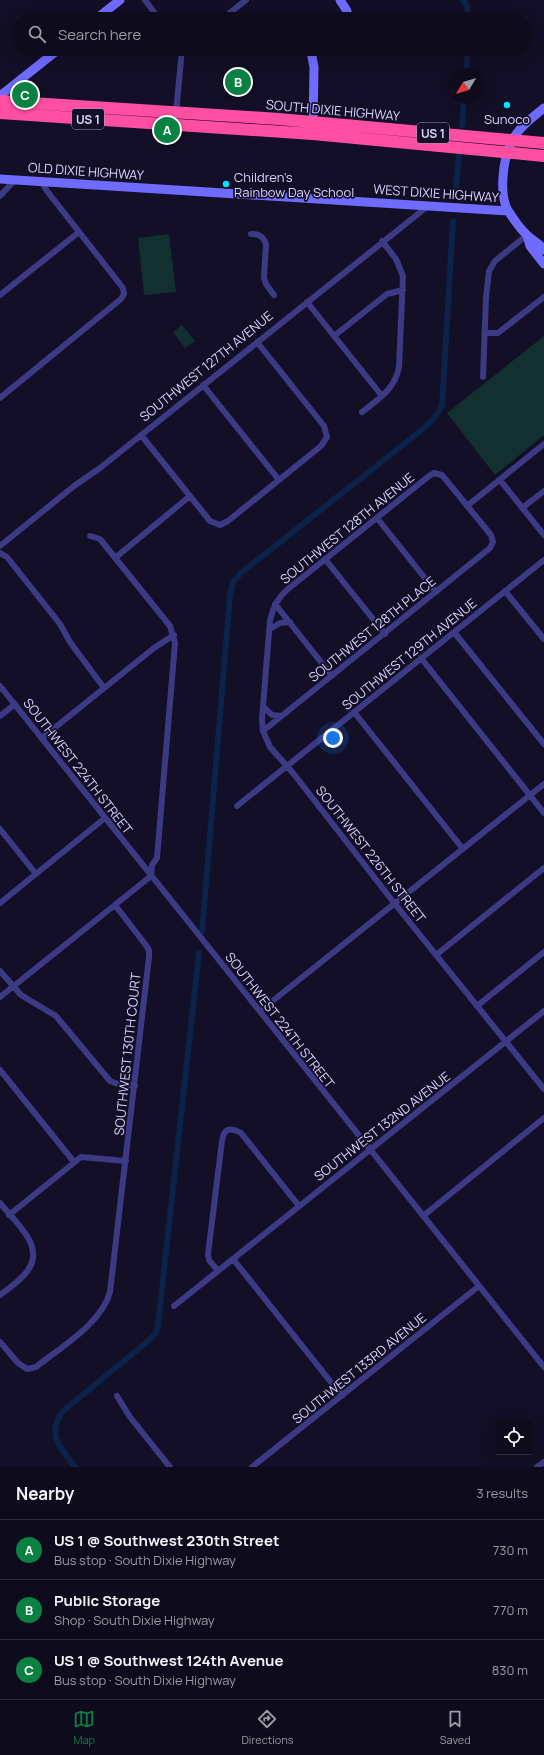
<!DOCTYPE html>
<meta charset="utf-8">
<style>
body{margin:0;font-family:Manrope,sans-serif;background:#1c1929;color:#f1f3f6}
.controls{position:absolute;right:12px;bottom:12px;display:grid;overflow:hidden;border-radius:0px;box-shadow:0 4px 16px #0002}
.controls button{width:36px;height:36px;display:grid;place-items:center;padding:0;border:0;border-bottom:1px solid #2e2b3b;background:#0e0b1c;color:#f1f3f6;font:20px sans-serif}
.compass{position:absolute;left:448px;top:68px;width:36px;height:36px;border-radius:50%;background:#0e0b1c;box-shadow:0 4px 16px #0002;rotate:232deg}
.you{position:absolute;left:333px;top:738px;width:14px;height:14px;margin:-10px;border:3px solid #fff;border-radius:50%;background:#1a73e8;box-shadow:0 0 0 6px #1a73e833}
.badge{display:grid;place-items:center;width:26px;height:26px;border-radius:50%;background:#0b8043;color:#fff;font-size:13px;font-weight:700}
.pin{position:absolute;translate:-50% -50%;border:2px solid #fff;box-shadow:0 1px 4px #0006}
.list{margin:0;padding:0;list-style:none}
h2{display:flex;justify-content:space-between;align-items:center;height:52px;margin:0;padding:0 16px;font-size:17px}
h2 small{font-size:13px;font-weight:400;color:#9b9ba3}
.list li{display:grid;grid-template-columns:26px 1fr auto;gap:12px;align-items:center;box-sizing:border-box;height:60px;padding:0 16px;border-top:1px solid #2e2b3b}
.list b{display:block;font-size:15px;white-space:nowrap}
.list p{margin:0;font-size:13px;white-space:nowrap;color:#9b9ba3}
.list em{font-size:13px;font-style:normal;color:#9b9ba3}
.icon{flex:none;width:22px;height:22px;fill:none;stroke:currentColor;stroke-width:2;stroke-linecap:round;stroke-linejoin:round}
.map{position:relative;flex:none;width:544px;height:1467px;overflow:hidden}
.search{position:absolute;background:#0e0b1c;box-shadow:0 4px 16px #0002;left:12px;right:12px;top:12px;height:44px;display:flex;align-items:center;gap:10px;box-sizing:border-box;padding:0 14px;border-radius:22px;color:#9b9ba3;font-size:15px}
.sheet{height:232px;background:#0e0b1c}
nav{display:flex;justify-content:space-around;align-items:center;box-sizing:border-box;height:56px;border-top:1px solid #2e2b3b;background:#0e0b1c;font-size:11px;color:#9b9ba3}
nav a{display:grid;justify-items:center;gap:2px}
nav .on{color:#0b8043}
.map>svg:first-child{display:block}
</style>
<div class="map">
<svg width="544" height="1467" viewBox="0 0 544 1467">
<rect width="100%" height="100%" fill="#130f26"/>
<path fill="#12302f" d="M 169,234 L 176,292 L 144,295 L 138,238 Z
M 182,325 L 195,341 L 185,348 L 173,332 Z
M 544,336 L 544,435 L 495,475 L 447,413 Z"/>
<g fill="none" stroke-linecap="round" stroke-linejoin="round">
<path stroke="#0c2248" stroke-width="6" d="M 463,0 L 467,6 L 468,19
M 466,74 L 468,49
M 462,125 L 464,98
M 455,195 L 459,156
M 202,932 L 230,595 L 233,582 L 241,573 L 423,429 L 435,417 L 442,406 L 453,221
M 75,1467 C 60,1448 46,1434 63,1411 L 148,1341 L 156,1333 L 158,1325 L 199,953"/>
<path stroke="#3d3a85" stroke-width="6" d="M 145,0 L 159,19
M 222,19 L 246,0
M 252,49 L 312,53
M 175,124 L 182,49
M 0,196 L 15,180
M 251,234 C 259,234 263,236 266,244 L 264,278 L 266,284 L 274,295
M 0,295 L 79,232
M 307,302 L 382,396
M 485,333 L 498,333 L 544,297
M 334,336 L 387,294 L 403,290
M 483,377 L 486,298 L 489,271 L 495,261 L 527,235
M 203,385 L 279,480
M 0,398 L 121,299 L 124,294 L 123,288 L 47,191 L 41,181
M 362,412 C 379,399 395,389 399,367 L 403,276 L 396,259 L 382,241
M 141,435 L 210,521 L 220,525 L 228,521 L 321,446 L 327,437 L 324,426 L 257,342
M 500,480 L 544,535
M 467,506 L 544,444
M 522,508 L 544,491
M 377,518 L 436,592
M 0,546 L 74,486 L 100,468 L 428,206
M 0,553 L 7,557 L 60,624 L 70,642 L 104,688
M 115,558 L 190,496
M 325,559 L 385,634
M 505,591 L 544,639
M 275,604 L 332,676
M 270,629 L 280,623 L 290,622
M 454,632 L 544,744
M 421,658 L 544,813
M 0,686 L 544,1367
M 263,706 L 272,715 L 281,716
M 354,712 L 463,849
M 0,716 L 15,704
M 263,731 L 490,548 L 493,542 L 491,535 L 442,475 L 434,473 L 429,476 L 288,589 C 278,597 273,607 270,620 L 262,719 L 263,731 L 270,747 L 293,773 L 395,904 L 544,1089
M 42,738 L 154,648 L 174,635
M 237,806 L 544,560
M 0,829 L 36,874
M 0,903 L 105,818
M 436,955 L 544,868
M 0,971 L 21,995 L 56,1016 L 110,1081 L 115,1083 L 135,1086
M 0,997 L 151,876 L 152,865 L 157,858 L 175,643 L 170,626 L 100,539 L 90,536
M 477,1006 L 544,952
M 260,1011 L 544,784
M 0,1070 L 74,1162
M 0,1203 C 17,1224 49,1249 24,1275 C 17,1283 8,1289 0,1295
M 9,1215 L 81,1157 L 126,1161
M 423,1216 L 544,1118
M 233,1259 L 342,1396
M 218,1271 L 209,1260 L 208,1254 L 222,1141 C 224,1128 230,1127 241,1133 L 299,1206
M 174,1306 L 544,1011
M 0,1342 L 18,1363 L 27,1369 L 36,1367 C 61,1347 102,1323 110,1292 L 149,957 L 149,950 L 145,944 L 115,905
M 117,1396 L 130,1417 L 170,1467
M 252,1467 L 479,1286
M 537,1467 L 544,1462"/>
<path stroke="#6f6bff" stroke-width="9" d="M 340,0 L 347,11 L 346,19
M 96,19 L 120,0
M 0,96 L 59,49
M 544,108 C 533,117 518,128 512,141 C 503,158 498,196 509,212 C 514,220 521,230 528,236 C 534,241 539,243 544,250
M 313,127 L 314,67 L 312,57 L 314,49
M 0,179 L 508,211
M 527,235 L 530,246 L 544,264"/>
<path stroke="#ff4fa3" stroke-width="12" d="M 0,101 L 279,119 L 544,143
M 0,113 L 313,134 L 544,156"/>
</g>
<g fill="#00e5ff" stroke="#130f26" stroke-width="1.5">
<circle cx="507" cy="105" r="4"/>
<circle cx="226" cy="184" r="4"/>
</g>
<g text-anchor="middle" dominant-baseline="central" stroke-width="3.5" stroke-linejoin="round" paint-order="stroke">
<g fill="#130f26" stroke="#9e99be" stroke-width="1">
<rect x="72" y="109" width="32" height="20" rx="3"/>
<rect x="417" y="123" width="32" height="20" rx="3"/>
</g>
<g font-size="12" font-weight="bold" fill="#d9d4ff">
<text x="88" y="119">US 1</text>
<text x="433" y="133">US 1</text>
</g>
<g font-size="13" fill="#d9d4ff" stroke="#130f26">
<text transform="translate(333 110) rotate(5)">SOUTH DIXIE HIGHWAY</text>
<text transform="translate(86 171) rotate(4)">OLD DIXIE HIGHWAY</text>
<text transform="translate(436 193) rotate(4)">WEST DIXIE HIGHWAY</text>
<text transform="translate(206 366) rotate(-39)">SOUTHWEST 127TH AVENUE</text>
<text transform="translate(347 528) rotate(-39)">SOUTHWEST 128TH AVENUE</text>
<text transform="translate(372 629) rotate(-39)">SOUTHWEST 128TH PLACE</text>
<text transform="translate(409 654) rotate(-39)">SOUTHWEST 129TH AVENUE</text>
<text transform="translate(78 766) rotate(52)">SOUTHWEST 224TH STREET</text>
<text transform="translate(371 854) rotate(52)">SOUTHWEST 226TH STREET</text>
<text transform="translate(280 1020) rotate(52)">SOUTHWEST 224TH STREET</text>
<text transform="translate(127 1054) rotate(-84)">SOUTHWEST 130TH COURT</text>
<text transform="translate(382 1126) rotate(-38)">SOUTHWEST 132ND AVENUE</text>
<text transform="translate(359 1368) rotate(-39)">SOUTHWEST 133RD AVENUE</text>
</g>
<g font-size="13" fill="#d9d4ff" stroke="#130f26">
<text x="507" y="119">Sunoco</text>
<text x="234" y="177" text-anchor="start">Children's<tspan x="234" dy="15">Rainbow Day School</tspan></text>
</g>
</g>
</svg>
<div class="controls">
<button><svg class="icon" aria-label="locate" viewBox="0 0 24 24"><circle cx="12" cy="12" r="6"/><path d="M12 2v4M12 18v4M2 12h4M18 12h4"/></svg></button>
</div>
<svg class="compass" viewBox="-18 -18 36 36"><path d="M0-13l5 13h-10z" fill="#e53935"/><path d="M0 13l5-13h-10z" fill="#9b9ba3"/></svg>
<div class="you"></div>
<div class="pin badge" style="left:167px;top:130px">A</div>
<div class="pin badge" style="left:238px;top:82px">B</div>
<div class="pin badge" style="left:25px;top:95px">C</div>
<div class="search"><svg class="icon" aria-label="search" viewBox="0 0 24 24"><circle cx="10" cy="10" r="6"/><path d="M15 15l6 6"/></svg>Search here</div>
</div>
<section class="sheet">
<h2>Nearby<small>3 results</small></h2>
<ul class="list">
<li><span class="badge">A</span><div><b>US 1 @ Southwest 230th Street</b><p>Bus stop · South Dixie Highway</p></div><em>730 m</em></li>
<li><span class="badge">B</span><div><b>Public Storage</b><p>Shop · South Dixie Highway</p></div><em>770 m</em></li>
<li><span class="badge">C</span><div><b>US 1 @ Southwest 124th Avenue</b><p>Bus stop · South Dixie Highway</p></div><em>830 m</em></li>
</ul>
</section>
<nav>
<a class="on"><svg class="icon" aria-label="map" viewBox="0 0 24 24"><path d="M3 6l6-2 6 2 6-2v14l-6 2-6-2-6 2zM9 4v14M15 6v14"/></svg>Map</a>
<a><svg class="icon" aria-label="directions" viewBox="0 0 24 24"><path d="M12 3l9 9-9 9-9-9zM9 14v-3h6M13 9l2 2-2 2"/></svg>Directions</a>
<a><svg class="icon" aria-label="saved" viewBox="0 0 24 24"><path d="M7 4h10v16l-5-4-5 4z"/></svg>Saved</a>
</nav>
